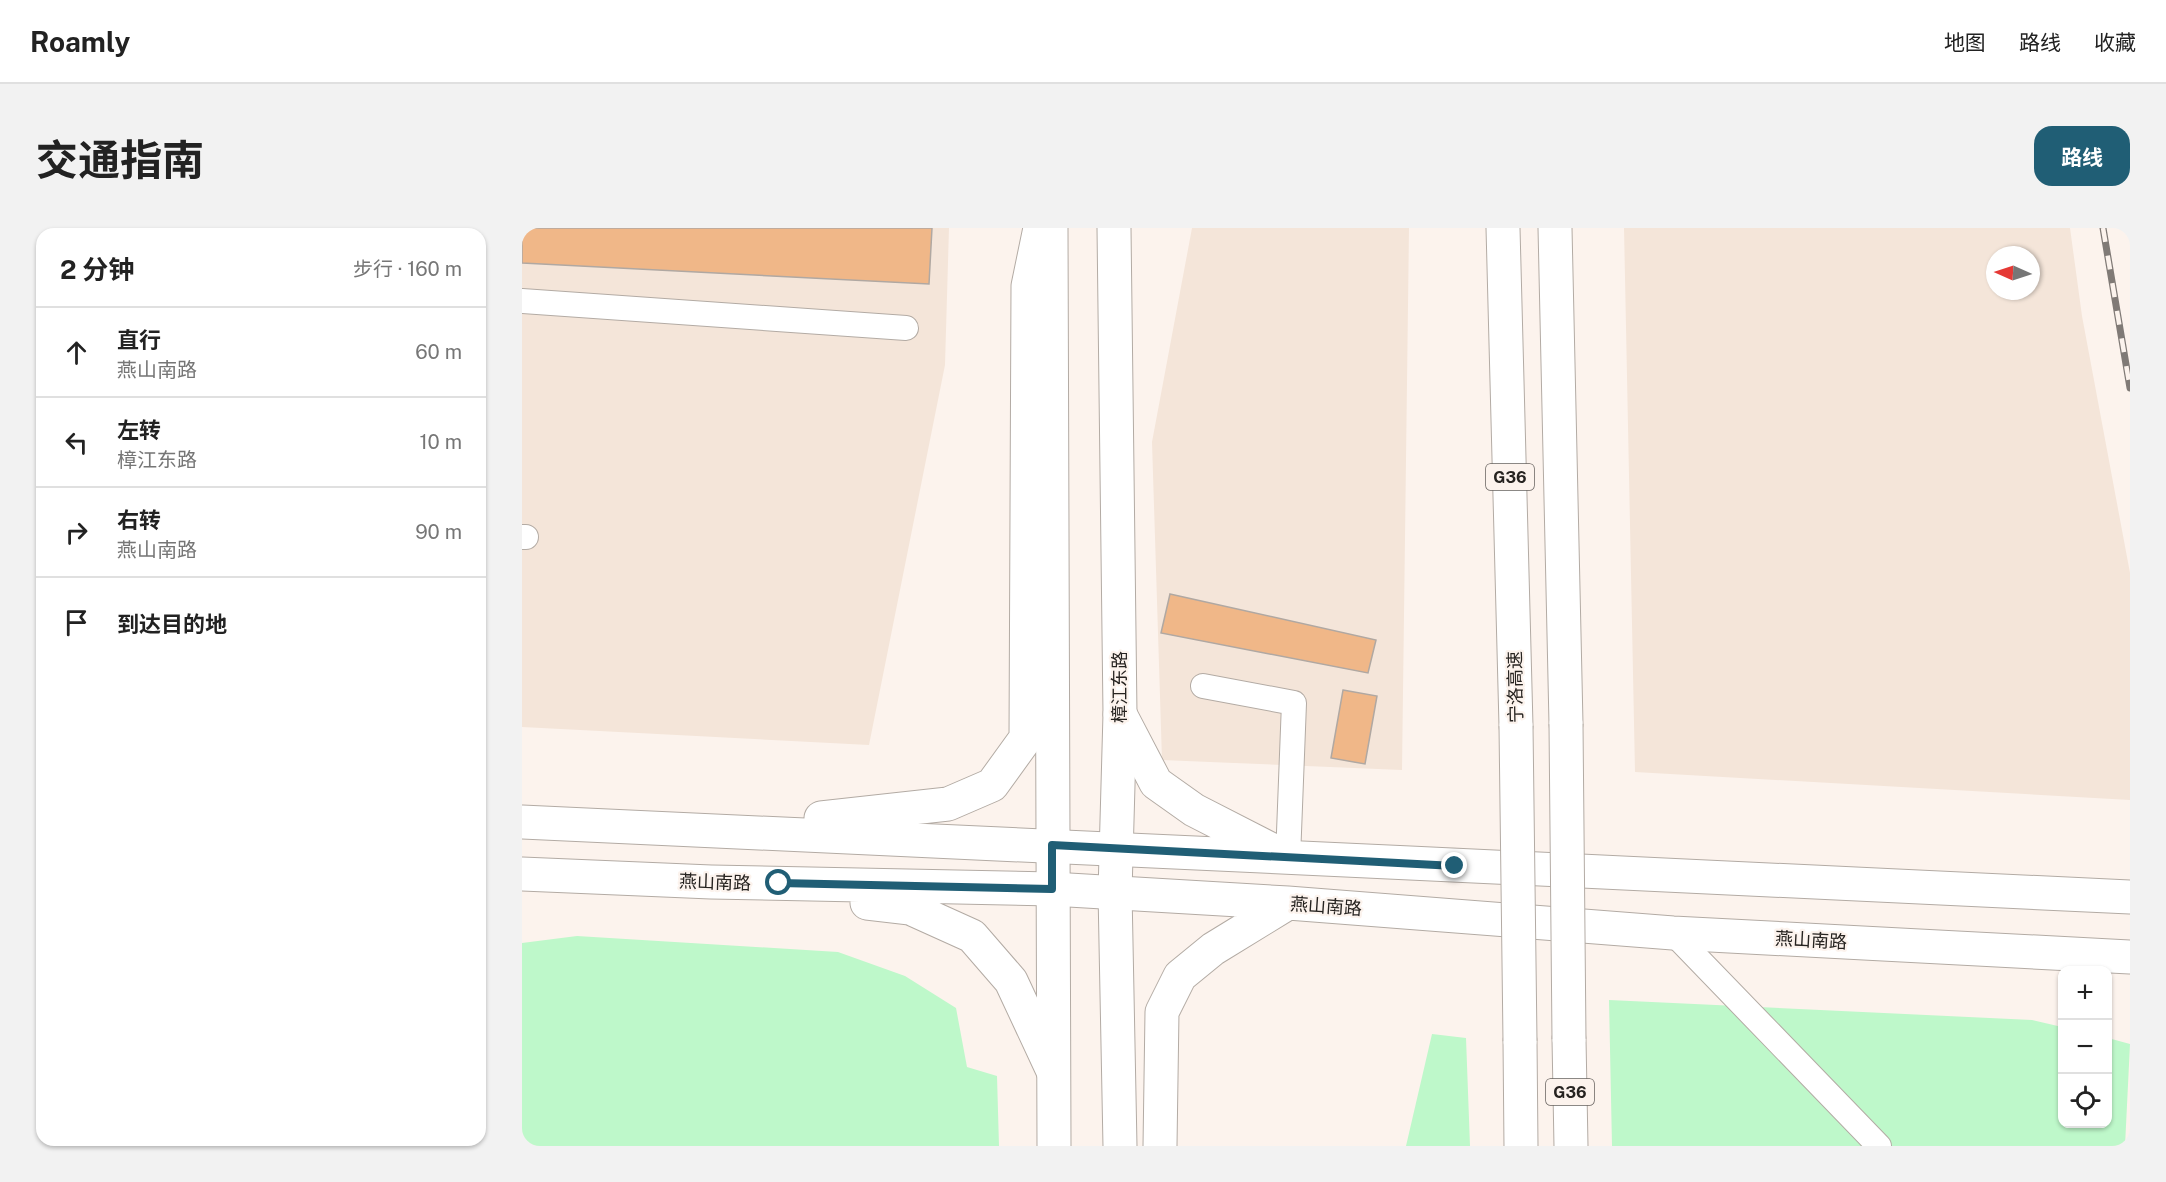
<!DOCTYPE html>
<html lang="zh">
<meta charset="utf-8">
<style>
body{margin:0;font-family:"Public Sans","Noto Sans SC",sans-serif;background:#f2f2f2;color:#222}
.controls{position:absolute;right:18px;bottom:18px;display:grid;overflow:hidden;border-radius:12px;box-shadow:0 2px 4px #0004}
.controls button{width:54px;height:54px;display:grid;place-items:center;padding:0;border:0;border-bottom:2px solid #e0e0e0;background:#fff;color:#222;font:30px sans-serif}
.compass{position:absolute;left:1464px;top:18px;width:54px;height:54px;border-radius:50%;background:#fff;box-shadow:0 2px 4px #0004;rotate:273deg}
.stop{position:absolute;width:18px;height:18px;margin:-14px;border:4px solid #205e75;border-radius:50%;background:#fff}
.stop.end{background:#205e75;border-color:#fff;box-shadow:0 2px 6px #0008}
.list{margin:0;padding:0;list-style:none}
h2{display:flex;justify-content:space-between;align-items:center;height:78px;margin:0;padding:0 24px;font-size:26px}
h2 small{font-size:20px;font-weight:400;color:#767676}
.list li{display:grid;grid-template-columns:39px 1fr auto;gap:18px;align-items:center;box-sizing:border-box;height:90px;padding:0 24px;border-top:2px solid #e0e0e0}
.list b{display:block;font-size:22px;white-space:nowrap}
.list p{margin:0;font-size:20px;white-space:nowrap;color:#767676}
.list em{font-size:20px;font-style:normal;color:#767676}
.icon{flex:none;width:33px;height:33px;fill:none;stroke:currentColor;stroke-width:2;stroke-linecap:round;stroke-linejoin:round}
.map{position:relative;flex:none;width:1608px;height:918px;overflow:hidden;border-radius:18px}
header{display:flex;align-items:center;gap:36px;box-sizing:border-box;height:84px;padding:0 30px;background:#fff;border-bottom:2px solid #e0e0e0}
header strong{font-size:28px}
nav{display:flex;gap:33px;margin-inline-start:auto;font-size:21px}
.intro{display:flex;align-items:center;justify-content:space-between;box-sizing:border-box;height:144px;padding:0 36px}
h1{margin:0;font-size:42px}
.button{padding:15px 27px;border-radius:18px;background:#205e75;color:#fff;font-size:21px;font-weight:700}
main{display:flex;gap:36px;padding:0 36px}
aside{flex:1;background:#fff;border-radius:18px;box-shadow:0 2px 4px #0004}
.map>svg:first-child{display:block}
</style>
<header>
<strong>Roamly</strong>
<nav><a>地图</a><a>路线</a><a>收藏</a></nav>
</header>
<div class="intro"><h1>交通指南</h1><a class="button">路线</a></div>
<main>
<aside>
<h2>2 分钟<small>步行 · 160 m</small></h2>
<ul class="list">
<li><svg class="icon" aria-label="ahead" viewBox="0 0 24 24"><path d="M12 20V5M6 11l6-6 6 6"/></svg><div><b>直行</b><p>燕山南路</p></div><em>60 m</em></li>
<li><svg class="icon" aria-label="left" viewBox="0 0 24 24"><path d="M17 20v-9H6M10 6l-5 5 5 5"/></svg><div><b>左转</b><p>樟江东路</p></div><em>10 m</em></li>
<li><svg class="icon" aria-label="right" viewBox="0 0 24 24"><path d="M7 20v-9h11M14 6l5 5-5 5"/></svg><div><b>右转</b><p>燕山南路</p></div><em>90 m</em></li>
<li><svg class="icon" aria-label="arrive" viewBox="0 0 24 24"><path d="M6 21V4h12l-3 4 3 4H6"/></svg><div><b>到达目的地</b></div></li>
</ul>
</aside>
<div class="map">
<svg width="1608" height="918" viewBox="0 0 1608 918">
<rect width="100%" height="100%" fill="#fcf3ed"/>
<path fill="#f4e5d9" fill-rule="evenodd" d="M 0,0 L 427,0 L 423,137 L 347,517 L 0,499 Z
M 670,0 L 887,0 L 880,542 L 640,532 L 630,214 Z
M 1102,0 L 1548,0 L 1560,88 L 1608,345 L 1608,572 L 1113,544 ZM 1473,27 L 1509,27 L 1509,63 L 1473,63 Z"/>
<path fill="#bef8ca" d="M 55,708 L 316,724 L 383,748 L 434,780 L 445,839 L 475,848 L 477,918 L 0,918 L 0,715 Z
M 1087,772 L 1510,792 L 1540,799 L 1540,896 L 1586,896 L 1586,810 L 1608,816 L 1603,918 L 1090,918 Z
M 910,806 L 944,810 L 948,918 L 884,918 Z"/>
<path fill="#f0b788" stroke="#b0a8a2" stroke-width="1.5" d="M 0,0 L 410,0 L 407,56 L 0,35 Z
M 648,366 L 854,412 L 846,445 L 639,405 Z
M 821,462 L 855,468 L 843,536 L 809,530 Z"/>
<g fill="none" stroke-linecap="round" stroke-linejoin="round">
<g stroke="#b3aba4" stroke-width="26">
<path id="minor" d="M 0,73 L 384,100
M 0,309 L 4,309
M 681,458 L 772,475 L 766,630
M 1151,705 L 1357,918"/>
</g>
<g stroke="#b3aba4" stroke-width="35">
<path id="secondary" d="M 598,486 L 634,555 L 672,582 L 754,624
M 299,590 L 426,576 L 470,557 L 504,510 L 506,58 L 518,0
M 0,594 C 536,615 1072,646 1608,669
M 0,646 L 189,654 L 530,661 L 766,675 L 1151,705 L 1608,729
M 345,675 L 388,680 L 450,708 L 489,753 L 531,843
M 638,918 L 640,784 L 658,748 L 691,721 L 766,675"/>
</g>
<g stroke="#b3aba4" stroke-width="35">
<path id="primary" d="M 529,0 L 532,918
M 592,0 L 598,486 L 593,664 L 598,918"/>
</g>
<g stroke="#b3aba4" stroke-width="35">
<path id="motorway" d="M 981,0 L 994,498
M 1033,0 L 1044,496
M 1047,811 L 1049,918
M 998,813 L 999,918"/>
</g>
<use href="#minor" stroke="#fff" stroke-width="24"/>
<use href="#secondary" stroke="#fff" stroke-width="33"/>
<use href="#primary" stroke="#fff" stroke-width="33"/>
<use href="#motorway" stroke="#fff" stroke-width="33"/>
<g stroke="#807a76" stroke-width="7">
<path id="rail" d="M 1581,0 L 1608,160"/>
</g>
<use href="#rail" stroke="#fcf3ed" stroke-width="4.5" stroke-dasharray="14" stroke-linecap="butt"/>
<g stroke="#b3aba4" stroke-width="35" stroke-linecap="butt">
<path id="motorway-bridge" d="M 1044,496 L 1047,811
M 994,498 L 998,813"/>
</g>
<use href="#motorway-bridge" stroke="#fff" stroke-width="33"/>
</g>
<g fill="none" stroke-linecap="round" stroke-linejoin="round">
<path stroke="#205e75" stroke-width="8" d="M 257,655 L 530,661 L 530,617 L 933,638"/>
</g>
<g text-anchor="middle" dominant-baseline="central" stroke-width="4.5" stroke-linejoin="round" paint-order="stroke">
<g fill="#fcf3ed" stroke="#66615e" stroke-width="1.5">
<rect x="964" y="236" width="48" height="26" rx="4.5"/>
<rect x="1024" y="851" width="48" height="26" rx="4.5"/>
</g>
<g font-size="16" font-weight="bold" fill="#262320">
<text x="988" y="249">G36</text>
<text x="1048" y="864">G36</text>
</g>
<g font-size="18" fill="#262320" stroke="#fcf3ed">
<text transform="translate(597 459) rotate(-90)">樟江东路</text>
<text transform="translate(993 459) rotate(-91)">宁洛高速</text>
<text transform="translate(193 654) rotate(2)">燕山南路</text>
<text transform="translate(804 678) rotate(4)">燕山南路</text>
<text transform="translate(1289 712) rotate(3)">燕山南路</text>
</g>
</g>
</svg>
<div class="controls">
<button>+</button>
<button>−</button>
<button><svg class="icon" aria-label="locate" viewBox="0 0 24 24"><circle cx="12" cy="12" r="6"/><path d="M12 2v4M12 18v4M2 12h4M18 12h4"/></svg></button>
</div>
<svg class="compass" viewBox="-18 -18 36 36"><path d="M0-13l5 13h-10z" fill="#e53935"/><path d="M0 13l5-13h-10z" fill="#767676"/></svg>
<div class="stop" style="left:257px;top:655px"></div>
<div class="stop end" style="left:933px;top:638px"></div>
</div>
</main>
